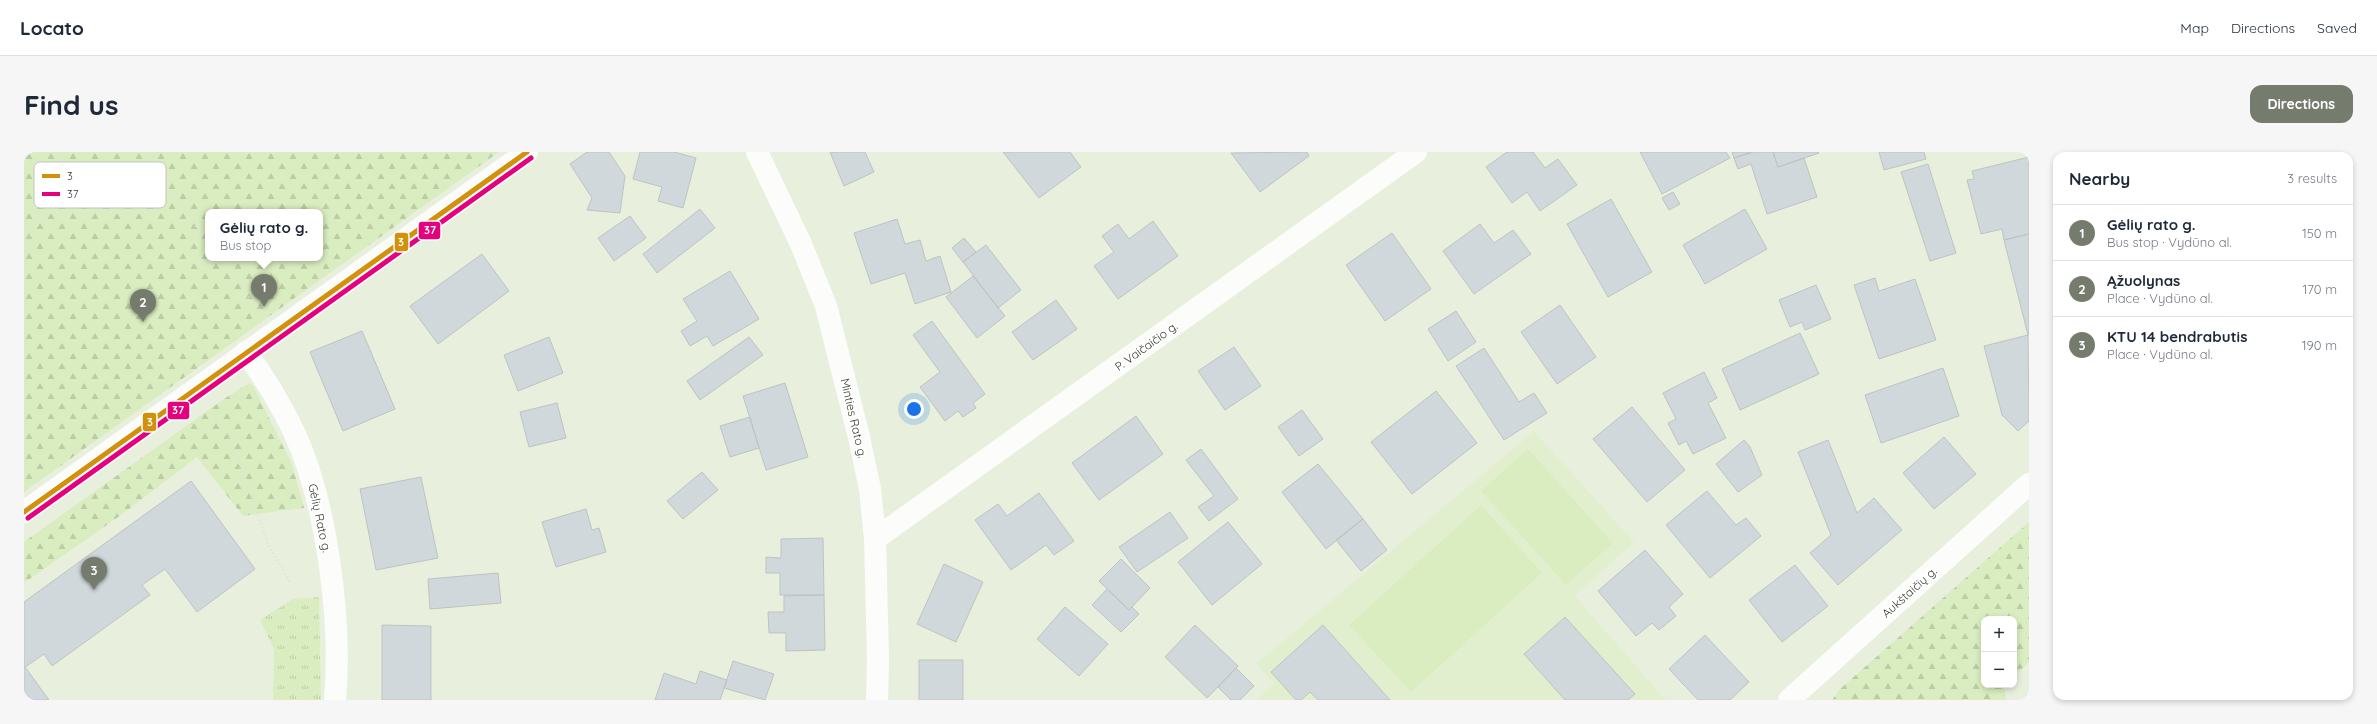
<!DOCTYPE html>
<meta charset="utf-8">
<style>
body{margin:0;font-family:Quicksand,sans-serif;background:#f6f6f7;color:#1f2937}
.controls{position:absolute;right:12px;bottom:12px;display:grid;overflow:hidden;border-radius:8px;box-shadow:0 2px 6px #0003}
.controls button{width:36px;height:36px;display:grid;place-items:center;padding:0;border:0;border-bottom:1px solid #e0e1e3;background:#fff;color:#1f2937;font:20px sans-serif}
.you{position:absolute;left:890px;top:257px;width:14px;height:14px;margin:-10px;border:3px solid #fff;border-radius:50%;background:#1a73e8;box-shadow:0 0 0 6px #1a73e833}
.badge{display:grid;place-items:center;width:26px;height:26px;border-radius:50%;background:#767c6d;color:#fff;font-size:13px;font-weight:700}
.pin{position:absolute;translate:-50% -33px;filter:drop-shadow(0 1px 2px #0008)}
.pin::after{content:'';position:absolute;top:21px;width:14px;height:12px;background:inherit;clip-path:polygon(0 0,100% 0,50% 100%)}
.popup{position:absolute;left:181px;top:57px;width:118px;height:52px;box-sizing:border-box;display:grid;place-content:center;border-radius:8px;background:#fff;filter:drop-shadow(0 1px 3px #0005);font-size:13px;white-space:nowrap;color:#747a83}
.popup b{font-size:15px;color:#1f2937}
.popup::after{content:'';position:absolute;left:50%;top:100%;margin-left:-8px;border:8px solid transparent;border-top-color:#fff}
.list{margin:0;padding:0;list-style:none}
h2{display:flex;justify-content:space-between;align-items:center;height:52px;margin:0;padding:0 16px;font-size:17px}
h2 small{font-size:13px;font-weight:400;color:#747a83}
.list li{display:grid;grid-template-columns:26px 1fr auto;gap:12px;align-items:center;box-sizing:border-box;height:56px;padding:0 16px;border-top:1px solid #e0e1e3}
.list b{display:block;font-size:15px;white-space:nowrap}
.list p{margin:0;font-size:13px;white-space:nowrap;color:#747a83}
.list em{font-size:13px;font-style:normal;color:#747a83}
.map{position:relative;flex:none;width:2005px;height:548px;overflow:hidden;border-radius:12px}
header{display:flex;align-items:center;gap:24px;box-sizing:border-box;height:56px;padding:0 20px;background:#fff;border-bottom:1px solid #e0e1e3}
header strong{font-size:19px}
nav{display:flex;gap:22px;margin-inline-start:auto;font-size:14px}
.intro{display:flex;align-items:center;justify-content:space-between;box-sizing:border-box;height:96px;padding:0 24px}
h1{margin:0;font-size:28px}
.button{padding:10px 18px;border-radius:12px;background:#767c6d;color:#fff;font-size:14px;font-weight:700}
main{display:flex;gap:24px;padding:0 24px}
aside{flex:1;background:#fff;border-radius:12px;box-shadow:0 2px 6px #0003}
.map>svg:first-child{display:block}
</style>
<header>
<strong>Locato</strong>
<nav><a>Map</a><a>Directions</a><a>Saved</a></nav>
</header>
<div class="intro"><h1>Find us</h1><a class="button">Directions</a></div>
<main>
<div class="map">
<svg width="2005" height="548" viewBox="0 0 2005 548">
<defs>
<pattern id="grass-tufts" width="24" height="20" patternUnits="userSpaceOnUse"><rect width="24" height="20" fill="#daedc0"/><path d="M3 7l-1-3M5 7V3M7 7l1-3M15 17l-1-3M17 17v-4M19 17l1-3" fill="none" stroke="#bccca5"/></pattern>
<pattern id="forest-firs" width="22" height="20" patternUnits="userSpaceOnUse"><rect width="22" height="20" fill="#daedc0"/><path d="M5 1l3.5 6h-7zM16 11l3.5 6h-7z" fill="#bccca5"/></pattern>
</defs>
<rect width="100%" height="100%" fill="#e8f0dd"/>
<path fill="#e1efcf" d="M 1510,279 L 1610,390 L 1551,444 L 1642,548 L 1233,548 L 1250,531 L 1232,512 Z"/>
<path fill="url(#grass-tufts)" d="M 295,445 L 297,548 L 249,548 L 250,497 L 236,468 L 269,447 Z"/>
<path fill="url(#forest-firs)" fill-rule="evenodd" d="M 0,0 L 475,0 L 0,340 ZM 184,60 L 296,60 L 296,106 L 184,106 Z
M 225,231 L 228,232 L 268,312 L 280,356 L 219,364 L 173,305 L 97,363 L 0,431 L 0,390 L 197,249 Z
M 2005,370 L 2005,510 L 1990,524 L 1990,467 L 1960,467 L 1960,533 L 1982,533 L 1980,535 L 1982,548 L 1808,548 L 1816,537 Z"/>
<path fill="#daedc0" d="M 1504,297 L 1589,391 L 1542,433 L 1457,339 Z
M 1457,353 L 1518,421 L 1387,540 L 1325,473 Z"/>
<path fill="#d0d8db" stroke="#bec3c2" d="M 563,0 L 585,0 L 601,24 L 596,61 L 563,58 L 568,46 L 546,12 Z
M 616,0 L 650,0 L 672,6 L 659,56 L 634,49 L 638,35 L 609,27 Z
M 806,0 L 841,0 L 850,20 L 820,34 Z
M 979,0 L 1046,0 L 1057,15 L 1015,46 Z
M 1283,0 L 1285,4 L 1236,40 L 1207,1 Z
M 1483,0 L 1509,0 L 1521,16 L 1534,7 L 1553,33 L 1516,59 L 1503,40 L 1488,51 L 1462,15 Z
M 1616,0 L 1702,0 L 1706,6 L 1638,42 Z
M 1708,0 L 1729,0 L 1710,6 Z
M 1729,0 L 1749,0 L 1754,15 L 1780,6 L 1793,45 L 1743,62 L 1727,12 L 1714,17 L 1710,6 Z
M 1749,0 L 1794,0 L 1795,1 L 1754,15 Z
M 1855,0 L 1900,0 L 1902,7 L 1860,18 Z
M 2005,5 L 2005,82 L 1980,88 L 1978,77 L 1957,82 L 1943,28 L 1950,27 L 1948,19 Z
M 1904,12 L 1932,101 L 1906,109 L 1877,20 Z
M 1649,40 L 1656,52 L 1645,58 L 1638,46 Z
M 1587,47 L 1628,120 L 1584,145 L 1543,72 Z
M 676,57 L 691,76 L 633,121 L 619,102 Z
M 1721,57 L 1743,97 L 1681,132 L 1659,93 Z
M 606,64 L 622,86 L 590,109 L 574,86 Z
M 873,67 L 881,92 L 896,88 L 902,109 L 916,104 L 927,140 L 891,152 L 881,121 L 847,132 L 830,81 Z
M 1129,69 L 1154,104 L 1094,147 L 1070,114 L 1090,100 L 1078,84 L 1094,72 L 1105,87 Z
M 1456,72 L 1470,91 L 1489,78 L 1507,102 L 1450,142 L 1419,99 Z
M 1368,81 L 1407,137 L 1361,169 L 1322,113 Z
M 2005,82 L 2005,183 L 2004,183 L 1980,88 Z
M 940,86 L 952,100 L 939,110 L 928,96 Z
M 962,93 L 997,138 L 974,156 L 939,110 Z
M 458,102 L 485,139 L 414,192 L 386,154 Z
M 706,119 L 735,167 L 689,194 L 683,184 L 666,194 L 657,179 L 673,169 L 659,147 Z
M 949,124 L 981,164 L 953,186 L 922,145 Z
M 1851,126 L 1855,139 L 1891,127 L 1912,188 L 1855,207 L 1830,133 Z
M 1792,133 L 1807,167 L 1781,178 L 1778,170 L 1766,175 L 1755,148 Z
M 1032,148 L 1053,177 L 1009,208 L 988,180 Z
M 1536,153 L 1572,205 L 1533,232 L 1497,180 Z
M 1432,159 L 1452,190 L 1424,209 L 1404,177 Z
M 908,169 L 961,242 L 949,251 L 952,256 L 939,265 L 934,259 L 921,269 L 896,235 L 916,220 L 889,183 Z
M 338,179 L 371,257 L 319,279 L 286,200 Z
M 1776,181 L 1795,222 L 1716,258 L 1698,217 Z
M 2004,183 L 2005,269 L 1994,279 L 1978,263 L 1960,194 Z
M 525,185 L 539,221 L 494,239 L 480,203 Z
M 725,185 L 739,203 L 676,248 L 663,229 Z
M 1210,195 L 1237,234 L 1201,258 L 1174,219 Z
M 1460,196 L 1495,250 L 1510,241 L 1523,261 L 1480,288 L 1432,214 Z
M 1919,216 L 1935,264 L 1857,291 L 1841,243 Z
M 1680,220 L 1693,246 L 1684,251 L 1702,286 L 1669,302 L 1662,289 L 1655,293 L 1644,271 L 1652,267 L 1639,241 Z
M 761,231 L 784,305 L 742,318 L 719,244 Z
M 1412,239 L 1453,291 L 1388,342 L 1347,290 Z
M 533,251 L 542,286 L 505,295 L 496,260 Z
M 1608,255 L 1661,318 L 1623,350 L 1569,287 Z
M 1278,258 L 1299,287 L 1275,304 L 1254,275 Z
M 1112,264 L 1139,302 L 1075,348 L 1048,311 Z
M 726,265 L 735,296 L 706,305 L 696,274 Z
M 1920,285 L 1952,322 L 1910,357 L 1879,321 Z
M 1720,288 L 1726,295 L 1738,323 L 1714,340 L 1692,312 Z
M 1804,288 L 1833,361 L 1850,346 L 1878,378 L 1814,433 L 1786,401 L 1807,383 L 1774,300 Z
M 1177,297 L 1214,347 L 1185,369 L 1174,355 L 1190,344 L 1162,308 Z
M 1294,312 L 1339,367 L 1302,397 L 1258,340 Z
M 678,320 L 694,338 L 659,367 L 643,349 Z
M 397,325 L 414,406 L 352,418 L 336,337 Z
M 167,329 L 231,417 L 173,460 L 141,417 L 118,433 L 126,443 L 28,514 L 20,502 L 1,515 L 25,548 L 0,548 L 0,450 Z
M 1683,339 L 1712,373 L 1722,366 L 1737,384 L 1686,426 L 1642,373 Z
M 1015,341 L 1050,389 L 1030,403 L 1022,393 L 987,418 L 951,368 L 974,352 L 983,364 Z
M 562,357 L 568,378 L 575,376 L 582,400 L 532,415 L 518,370 Z
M 1146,360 L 1164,386 L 1113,420 L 1095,395 Z
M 1339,367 L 1363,398 L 1337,419 L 1312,388 Z
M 1204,370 L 1238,412 L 1188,453 L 1154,410 Z
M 799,386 L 800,443 L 756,443 L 756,421 L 742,421 L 742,405 L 757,406 L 757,387 Z
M 1621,398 L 1659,442 L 1645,455 L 1652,464 L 1635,478 L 1628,471 L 1612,484 L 1574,439 Z
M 1097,407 L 1126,436 L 1105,458 L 1075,429 Z
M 920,412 L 959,430 L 932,490 L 893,472 Z
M 1771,413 L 1804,454 L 1758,490 L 1725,448 Z
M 474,421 L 477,451 L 406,457 L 404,427 Z
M 1083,437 L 1105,458 L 1108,455 L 1115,462 L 1097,480 L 1068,453 Z
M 800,443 L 801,498 L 762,499 L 762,481 L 745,481 L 744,460 L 760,460 L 760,444 Z
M 1041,455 L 1084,492 L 1055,524 L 1013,487 Z
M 1541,465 L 1611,542 L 1604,548 L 1541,548 L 1500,502 Z
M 358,473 L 407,474 L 407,548 L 358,548 Z
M 1171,473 L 1214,514 L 1183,546 L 1141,505 Z
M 1299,473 L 1366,548 L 1294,548 L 1286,540 L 1277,548 L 1272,548 L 1247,520 Z
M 1681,483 L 1725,530 L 1706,548 L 1674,548 L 1645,517 Z
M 895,508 L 939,508 L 939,548 L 895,548 Z
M 709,509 L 750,522 L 741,548 L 700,536 Z
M 1212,516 L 1230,534 L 1216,548 L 1207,548 L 1194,535 Z
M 676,519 L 703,528 L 696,548 L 631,548 L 640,521 L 672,532 Z"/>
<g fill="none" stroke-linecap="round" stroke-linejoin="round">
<path stroke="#dfe1db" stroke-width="2.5" stroke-dasharray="1 3" stroke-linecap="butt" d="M 133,0 L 146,39 L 184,90
M 0,99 L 39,0
M 196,106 L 235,158
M 186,259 L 208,292 L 244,392 L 267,432"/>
<path stroke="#fcfdfa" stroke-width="22" d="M 733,0 L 777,92 L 802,154 L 835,285 L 846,337 L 851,387 L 854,507 L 853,548
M 222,200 C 240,225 256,251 269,278 C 303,349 318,470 311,548
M 0,360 L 503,0
M 851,387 L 1392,0
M 1765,548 L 2005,332"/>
<g stroke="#fff" stroke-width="8">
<path id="bus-1" d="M 0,360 L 503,0"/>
</g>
<g stroke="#fff" stroke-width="8">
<path id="bus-2" d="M 4,366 L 507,6"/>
</g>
<use href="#bus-1" stroke="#d1910a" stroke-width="5"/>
<use href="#bus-2" stroke="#e5007d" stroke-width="5"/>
</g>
<g text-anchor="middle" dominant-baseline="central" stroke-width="4" stroke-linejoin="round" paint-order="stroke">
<g font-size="12" fill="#383e30" stroke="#fff">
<text transform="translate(1122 194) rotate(-36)">P. Vaičaičio g.</text>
<text transform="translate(830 266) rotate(77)">Minties Rato g.</text>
<text transform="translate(296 366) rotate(78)">Gėlių Rato g.</text>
<text transform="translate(1885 440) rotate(-42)">Aukštaičių g.</text>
</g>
</g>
<rect x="10" y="10" width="132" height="46" rx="6" fill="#fff" stroke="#c3c5c1" stroke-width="1"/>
<rect x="18" y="22" width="18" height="4" fill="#d1910a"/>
<rect x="18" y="40" width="18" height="4" fill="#e5007d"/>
<g font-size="11" fill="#383e30">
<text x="43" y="28">3</text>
<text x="43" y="46">37</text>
</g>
<g stroke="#fff" stroke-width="1.5">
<rect x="394" y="69" width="23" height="19" rx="4" fill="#e5007d"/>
<rect x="370" y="80" width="15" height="20" rx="4" fill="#d1910a"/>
<rect x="143" y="249" width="23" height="19" rx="4" fill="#e5007d"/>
<rect x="118" y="260" width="15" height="20" rx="4" fill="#d1910a"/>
</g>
<g font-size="11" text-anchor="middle" font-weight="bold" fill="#fff">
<text x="406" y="82">37</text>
<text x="377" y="94">3</text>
<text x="154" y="262">37</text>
<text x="126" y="274">3</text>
</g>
</svg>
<div class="controls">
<button>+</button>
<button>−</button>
</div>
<div class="you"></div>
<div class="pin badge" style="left:240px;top:155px">1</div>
<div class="popup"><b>Gėlių rato g.</b>Bus stop</div>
<div class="pin badge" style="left:119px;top:170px">2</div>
<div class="pin badge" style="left:70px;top:438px">3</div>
</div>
<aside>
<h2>Nearby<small>3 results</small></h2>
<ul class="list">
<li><span class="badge">1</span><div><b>Gėlių rato g.</b><p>Bus stop · Vydūno al.</p></div><em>150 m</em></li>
<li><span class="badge">2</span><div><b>Ąžuolynas</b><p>Place · Vydūno al.</p></div><em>170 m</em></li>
<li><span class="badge">3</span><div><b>KTU 14 bendrabutis</b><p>Place · Vydūno al.</p></div><em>190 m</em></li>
</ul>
</aside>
</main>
